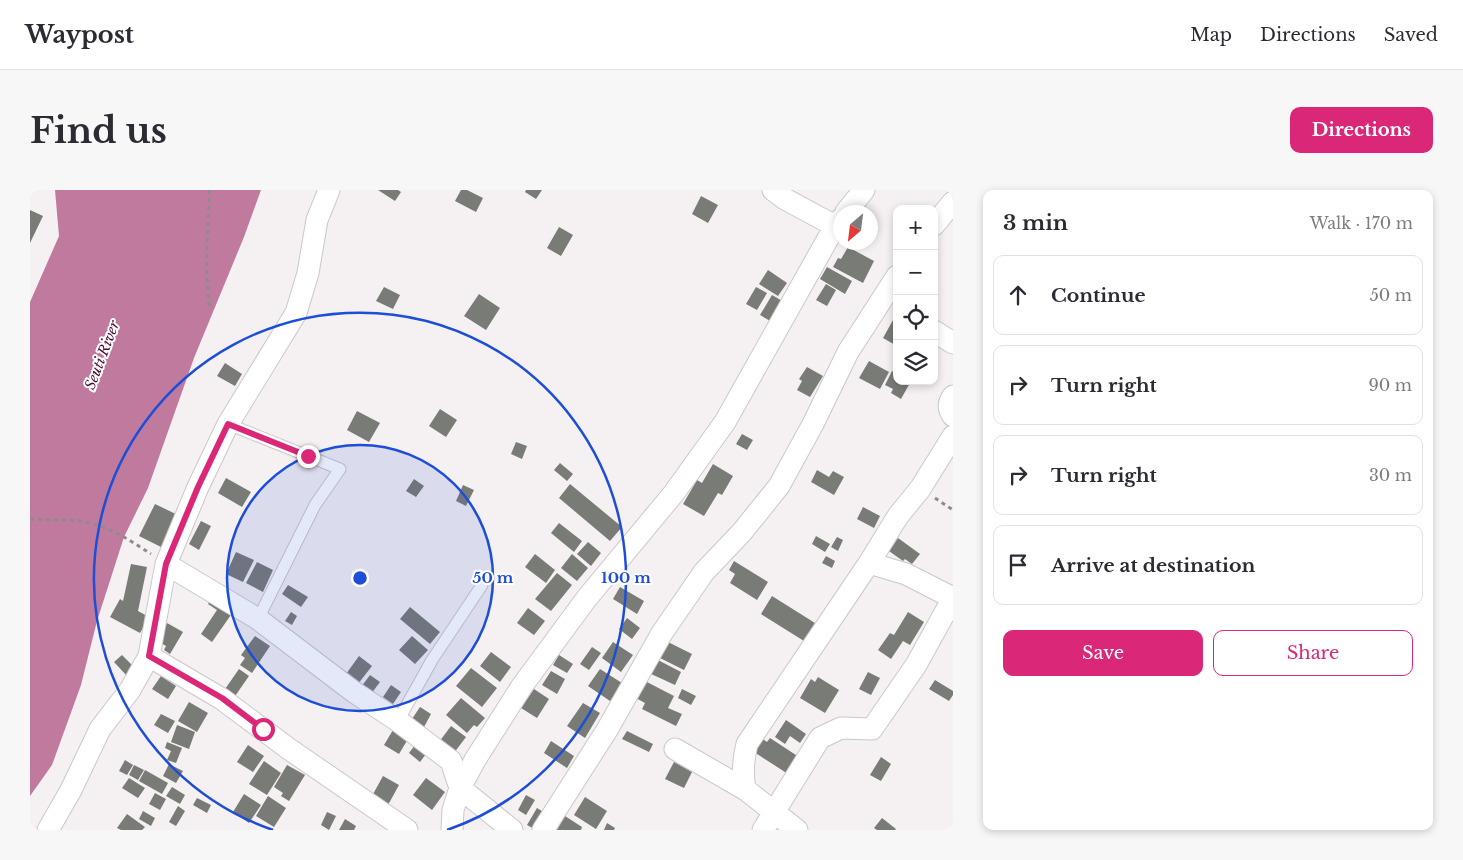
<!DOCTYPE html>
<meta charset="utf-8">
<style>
body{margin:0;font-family:"Libre Baskerville",serif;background:#f7f7f7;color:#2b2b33}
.controls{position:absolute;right:15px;top:15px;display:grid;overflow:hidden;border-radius:10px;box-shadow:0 2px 8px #0003}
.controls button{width:45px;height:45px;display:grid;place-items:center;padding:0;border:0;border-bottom:1px solid #e1e1e2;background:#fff;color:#2b2b33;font:25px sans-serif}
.compass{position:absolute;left:803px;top:15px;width:45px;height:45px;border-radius:50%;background:#fff;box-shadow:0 2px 8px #0003;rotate:208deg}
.stop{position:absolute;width:15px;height:15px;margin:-11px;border:4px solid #db2777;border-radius:50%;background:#fff}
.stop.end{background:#db2777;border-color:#fff;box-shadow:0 1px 5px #0008}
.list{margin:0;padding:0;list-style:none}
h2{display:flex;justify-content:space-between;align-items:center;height:65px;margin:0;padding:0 20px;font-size:21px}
h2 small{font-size:16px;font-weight:400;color:#7c7c81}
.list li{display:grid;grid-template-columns:32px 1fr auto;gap:15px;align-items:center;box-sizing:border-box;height:80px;margin:0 10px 10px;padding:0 10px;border:1px solid #e1e1e2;border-radius:10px}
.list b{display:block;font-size:19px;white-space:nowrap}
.list em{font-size:16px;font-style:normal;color:#7c7c81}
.actions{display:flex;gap:10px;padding:15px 20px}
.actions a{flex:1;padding:11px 0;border:1px solid #db2777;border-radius:10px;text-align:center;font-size:18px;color:#db2777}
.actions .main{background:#db2777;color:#fff}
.icon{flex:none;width:28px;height:28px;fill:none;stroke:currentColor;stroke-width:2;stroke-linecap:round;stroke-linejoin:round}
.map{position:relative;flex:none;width:923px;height:640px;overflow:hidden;border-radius:10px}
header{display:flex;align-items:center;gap:30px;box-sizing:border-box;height:70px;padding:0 25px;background:#fff;border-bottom:1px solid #e1e1e2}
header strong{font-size:24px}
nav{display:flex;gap:28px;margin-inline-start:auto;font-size:18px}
.intro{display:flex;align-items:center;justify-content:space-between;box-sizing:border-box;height:120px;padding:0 30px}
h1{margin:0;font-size:35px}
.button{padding:12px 22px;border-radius:10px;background:#db2777;color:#fff;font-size:18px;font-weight:700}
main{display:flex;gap:30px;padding:0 30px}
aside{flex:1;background:#fff;border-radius:10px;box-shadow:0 2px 8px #0003}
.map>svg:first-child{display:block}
</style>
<header>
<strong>Waypost</strong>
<nav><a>Map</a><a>Directions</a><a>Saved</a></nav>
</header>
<div class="intro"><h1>Find us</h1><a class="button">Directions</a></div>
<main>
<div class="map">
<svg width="923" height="640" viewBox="0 0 923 640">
<rect width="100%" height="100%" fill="#f5f0f2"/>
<path fill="#c07a9e" d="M 25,0 L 231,0 L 214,47 L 164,168 L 118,298 L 94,347 L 67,431 L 51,495 L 22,575 L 0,606 L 0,112 L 29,46 Z"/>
<path fill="#797b76" d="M 348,0 L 368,0 L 371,2 L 365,11 Z
M 431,0 L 437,0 L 453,8 L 446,22 L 425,11 Z
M 496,0 L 512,0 L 506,9 L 495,2 Z
M 671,6 L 688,15 L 678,33 L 662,24 Z
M 0,20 L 13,26 L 0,53 Z
M 529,37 L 543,45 L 531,66 L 517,58 Z
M 818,57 L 844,71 L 833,93 L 803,77 L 808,68 L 811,69 Z
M 797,77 L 822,91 L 815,104 L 790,89 Z
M 738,80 L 757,93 L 748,106 L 729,94 Z
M 796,94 L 806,100 L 797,116 L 786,110 Z
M 354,97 L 370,105 L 363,119 L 346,111 Z
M 726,97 L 737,103 L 727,120 L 716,114 Z
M 449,104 L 470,118 L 456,140 L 434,126 Z
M 742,105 L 754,112 L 742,132 L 730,125 Z
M 863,130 L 867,132 L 867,156 L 853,148 Z
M 839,171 L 859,182 L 850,199 L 829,188 Z
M 195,173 L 212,184 L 205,196 L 187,186 Z
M 777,177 L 793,186 L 780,207 L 767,200 L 772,191 L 769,189 Z
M 862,181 L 867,184 L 867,191 L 881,191 L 871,209 L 861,203 L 863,199 L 855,195 Z
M 410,219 L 427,230 L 416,247 L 399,236 Z
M 327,221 L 350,233 L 339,252 L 317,240 Z
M 712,244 L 723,250 L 717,260 L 706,254 Z
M 486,252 L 497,256 L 492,269 L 481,264 Z
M 530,273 L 543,284 L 537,291 L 524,280 Z
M 683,274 L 703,286 L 692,305 L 688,303 L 674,326 L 653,314 L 667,290 L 672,293 Z
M 787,280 L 799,287 L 803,281 L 814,287 L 804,305 L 781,292 Z
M 196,288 L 221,302 L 212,317 L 188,303 Z
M 384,289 L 394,296 L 386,307 L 376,301 Z
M 540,294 L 592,337 L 580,351 L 529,308 Z
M 433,295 L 444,300 L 436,316 L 426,311 Z
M 125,314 L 152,327 L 135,359 L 109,346 Z
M 833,317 L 850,326 L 844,338 L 827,329 Z
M 171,331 L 181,336 L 169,360 L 159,354 Z
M 529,333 L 552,351 L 544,362 L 521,343 Z
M 786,346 L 800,354 L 795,362 L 782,354 Z
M 807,347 L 813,350 L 808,361 L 801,357 Z
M 868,348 L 890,364 L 882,374 L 875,369 L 873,371 L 859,361 Z
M 558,352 L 571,363 L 561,376 L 547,364 Z
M 206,362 L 224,370 L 213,392 L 196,384 Z
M 505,364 L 525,380 L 516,393 L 495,377 Z
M 542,364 L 558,378 L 547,391 L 531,378 Z
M 796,366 L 805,371 L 802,378 L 792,373 Z
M 704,371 L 738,392 L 727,410 L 700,393 L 705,384 L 699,380 Z
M 227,372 L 243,380 L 233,402 L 216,393 Z
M 101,374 L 117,377 L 108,421 L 119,427 L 110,443 L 80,427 L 90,409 L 93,411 Z
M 527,383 L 542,395 L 521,421 L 505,409 Z
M 258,395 L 278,407 L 271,417 L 252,404 Z
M 590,397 L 614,411 L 607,424 L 583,409 Z
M 742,406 L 785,433 L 774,451 L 731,424 Z
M 182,408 L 203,422 L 182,452 L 171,444 L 187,420 L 178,414 Z
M 380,417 L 410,442 L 400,454 L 370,429 Z
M 498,418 L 515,431 L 504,445 L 487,433 Z
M 261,422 L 267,426 L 262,435 L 255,431 Z
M 878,422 L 894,432 L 880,455 L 873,451 L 861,469 L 848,460 L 860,443 L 864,445 Z
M 597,428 L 610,438 L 602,449 L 589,439 Z
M 137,433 L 153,442 L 140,464 L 134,460 L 136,456 L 127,451 Z
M 225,446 L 240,456 L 222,483 L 210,475 L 215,468 L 211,465 Z
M 382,446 L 398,460 L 385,474 L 369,460 Z
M 583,452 L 603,465 L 591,482 L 572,468 Z
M 638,452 L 662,464 L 654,480 L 630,468 Z
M 562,457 L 571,463 L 559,480 L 550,474 Z
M 461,462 L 481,477 L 470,492 L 450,476 Z
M 92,465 L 105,478 L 97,486 L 84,472 Z
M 529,465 L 543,474 L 537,483 L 523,475 Z
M 329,466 L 342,476 L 328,494 L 316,484 Z
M 626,469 L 651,482 L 645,495 L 619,483 Z
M 441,478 L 467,498 L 452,517 L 426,496 Z
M 209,479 L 219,486 L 203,509 L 193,502 Z
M 570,479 L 592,493 L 580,511 L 558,496 Z
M 521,481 L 535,489 L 527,504 L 512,495 Z
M 838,482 L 850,488 L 841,505 L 829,499 Z
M 340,485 L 350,492 L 341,504 L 331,497 Z
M 131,486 L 146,496 L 138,509 L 122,499 Z
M 788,487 L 809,500 L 795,523 L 770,508 L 781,489 L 785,492 Z
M 613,490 L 644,506 L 638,518 L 652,524 L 646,536 L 612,519 L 615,513 L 604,507 Z
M 905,490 L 923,501 L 923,505 L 919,511 L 899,499 Z
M 361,495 L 371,502 L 363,514 L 353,507 Z
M 504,499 L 519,509 L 507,528 L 491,518 Z
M 652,499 L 666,506 L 661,515 L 648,508 Z
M 431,508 L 455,528 L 447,537 L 444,535 L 437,543 L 416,525 Z
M 159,512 L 178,523 L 167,542 L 148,531 Z
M 553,513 L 570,523 L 555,548 L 537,536 Z
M 390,517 L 401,524 L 394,537 L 382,529 Z
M 131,524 L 145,531 L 138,543 L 124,535 Z
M 756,530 L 776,544 L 770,553 L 760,546 L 755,554 L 745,547 Z
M 147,535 L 165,542 L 159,559 L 141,552 Z
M 421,536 L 436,547 L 424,563 L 409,552 Z
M 363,540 L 378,549 L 369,564 L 354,555 Z
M 597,541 L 623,554 L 619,562 L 592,549 Z
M 730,547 L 737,552 L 740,548 L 769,567 L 758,584 L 721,560 Z
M 521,551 L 544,566 L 537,578 L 514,563 Z
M 137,552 L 152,558 L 146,573 L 137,570 L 141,561 L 135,558 Z
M 218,555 L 234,566 L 223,582 L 207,572 Z
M 385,555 L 396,564 L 390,572 L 379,563 Z
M 851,567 L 861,574 L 851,591 L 840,585 Z
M 95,570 L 103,575 L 97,585 L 89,581 Z
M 234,571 L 251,583 L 237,605 L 219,594 Z
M 644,572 L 662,582 L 654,598 L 635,589 Z
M 139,574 L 153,581 L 146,593 L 133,586 Z
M 104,575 L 114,580 L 108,590 L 99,585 Z
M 257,575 L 275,585 L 259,611 L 251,606 L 253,603 L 244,597 Z
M 115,580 L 138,593 L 132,604 L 109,591 Z
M 353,586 L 369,595 L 358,615 L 342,606 Z
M 99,588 L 115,598 L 108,608 L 92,598 Z
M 396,588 L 415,602 L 402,620 L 383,605 Z
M 142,597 L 155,605 L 150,614 L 136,606 Z
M 125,603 L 136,609 L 130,620 L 119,614 Z
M 214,604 L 231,615 L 219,633 L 203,622 Z
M 496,605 L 505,610 L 496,625 L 488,620 Z
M 238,606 L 256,618 L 244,637 L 226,626 Z
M 555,607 L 577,621 L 566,639 L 544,625 Z
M 167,608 L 181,615 L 177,623 L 163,615 Z
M 148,616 L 155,621 L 146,636 L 139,632 Z
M 507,618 L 515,623 L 506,640 L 497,635 Z
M 113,621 L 125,628 L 121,636 L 109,629 Z
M 297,622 L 306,626 L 299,640 L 291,635 Z
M 97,624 L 115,637 L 112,640 L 91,640 L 87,638 Z
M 535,626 L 552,637 L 551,640 L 527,640 Z
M 852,628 L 866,639 L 865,640 L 847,640 L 844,638 Z
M 315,629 L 326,636 L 324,640 L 309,640 Z
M 577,633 L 585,638 L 584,640 L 574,640 Z"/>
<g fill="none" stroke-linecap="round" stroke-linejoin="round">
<g stroke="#ccc7c9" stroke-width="13">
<path id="lane" d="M 198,234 L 310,279 L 285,315 L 228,429
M 368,531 L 402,470 L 452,395"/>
</g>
<g stroke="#ccc7c9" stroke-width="23">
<path id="street" d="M 743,0 L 755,9 L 805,36
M 816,22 L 834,0
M 904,35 L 923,12
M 904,141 L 923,153
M 923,206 C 918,213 918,219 923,226
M 839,373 L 876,384 L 923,408
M 136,374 L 228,429 L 324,502 L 368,531 L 421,571 L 430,598 L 482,640
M 119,466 L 192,509 L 259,559 L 377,640
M 645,559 L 716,600 L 767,640
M 715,599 C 712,583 713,570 717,554 L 839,373 L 868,326 L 890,299 L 923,246
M 18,640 L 41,600 L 70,539 L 100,500 L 119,466 L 136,374 L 168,297 L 198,234 L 266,123 L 278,83 L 287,30 L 299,0
M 422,640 L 423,620 L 430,598 L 445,570 L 492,496 L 557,408 L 644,303 L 695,232 L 805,36 L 811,29
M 513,640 L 577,540 L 632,443 L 674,382 L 712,342 L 749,296 L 783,234 L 818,162 L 867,86
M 733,640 L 790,548 L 811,538 L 842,539 L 886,475 L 923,408"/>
</g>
<path stroke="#8e8b8c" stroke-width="3" stroke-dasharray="4 4" stroke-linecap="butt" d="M 179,0 C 180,20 177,36 177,55 C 176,76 177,97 180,118
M 905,308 L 923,320
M 0,329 C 18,330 37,329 55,332 C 79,336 101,351 121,364"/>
<use href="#lane" stroke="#fff" stroke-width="11"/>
<use href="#street" stroke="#fff" stroke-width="21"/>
</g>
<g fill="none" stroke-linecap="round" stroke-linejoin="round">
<path stroke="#db2777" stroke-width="6" d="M 233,539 L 192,508 L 119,466 L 136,374 L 168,297 L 198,234 L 278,266"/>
</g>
<circle cx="330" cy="388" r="133" fill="#1d4ed8" fill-opacity=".12"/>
<g fill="none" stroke="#1d4ed8" stroke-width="2.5">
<circle cx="330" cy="388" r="133"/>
<path d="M243 640A266 266 0 1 1 417 640"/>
</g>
<g text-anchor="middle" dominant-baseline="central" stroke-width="4" stroke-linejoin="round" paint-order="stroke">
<g font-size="14" font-style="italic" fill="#4c0d34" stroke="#fff">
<text transform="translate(72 165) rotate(-69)">Seuti River</text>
</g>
</g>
<circle cx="330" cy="388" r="8" fill="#1d4ed8" stroke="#fff" stroke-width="2.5"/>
<g font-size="15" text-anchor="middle" font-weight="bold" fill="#1d4ed8" stroke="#fff" stroke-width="4" stroke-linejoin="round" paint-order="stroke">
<text x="463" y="393">50 m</text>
<text x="596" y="393">100 m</text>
</g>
</svg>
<div class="controls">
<button>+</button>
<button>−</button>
<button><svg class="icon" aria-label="locate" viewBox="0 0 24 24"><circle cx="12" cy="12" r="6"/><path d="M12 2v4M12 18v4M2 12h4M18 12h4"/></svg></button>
<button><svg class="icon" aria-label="layers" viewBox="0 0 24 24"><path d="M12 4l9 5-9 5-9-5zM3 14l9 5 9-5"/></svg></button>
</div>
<svg class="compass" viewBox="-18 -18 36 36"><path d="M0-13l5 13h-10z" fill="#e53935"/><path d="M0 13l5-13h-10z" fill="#7c7c81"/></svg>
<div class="stop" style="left:233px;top:539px"></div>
<div class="stop end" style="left:278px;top:266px"></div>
</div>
<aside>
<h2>3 min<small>Walk · 170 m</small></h2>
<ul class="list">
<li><svg class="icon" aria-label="ahead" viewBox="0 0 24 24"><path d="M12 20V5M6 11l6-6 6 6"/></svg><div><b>Continue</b></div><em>50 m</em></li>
<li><svg class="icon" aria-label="right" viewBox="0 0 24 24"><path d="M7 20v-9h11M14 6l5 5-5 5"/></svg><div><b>Turn right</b></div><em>90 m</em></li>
<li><svg class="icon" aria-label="right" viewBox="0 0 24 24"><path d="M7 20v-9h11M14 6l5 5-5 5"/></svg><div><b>Turn right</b></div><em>30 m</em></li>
<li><svg class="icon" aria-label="arrive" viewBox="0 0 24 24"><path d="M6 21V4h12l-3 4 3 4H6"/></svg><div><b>Arrive at destination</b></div></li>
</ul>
<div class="actions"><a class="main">Save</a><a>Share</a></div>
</aside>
</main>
